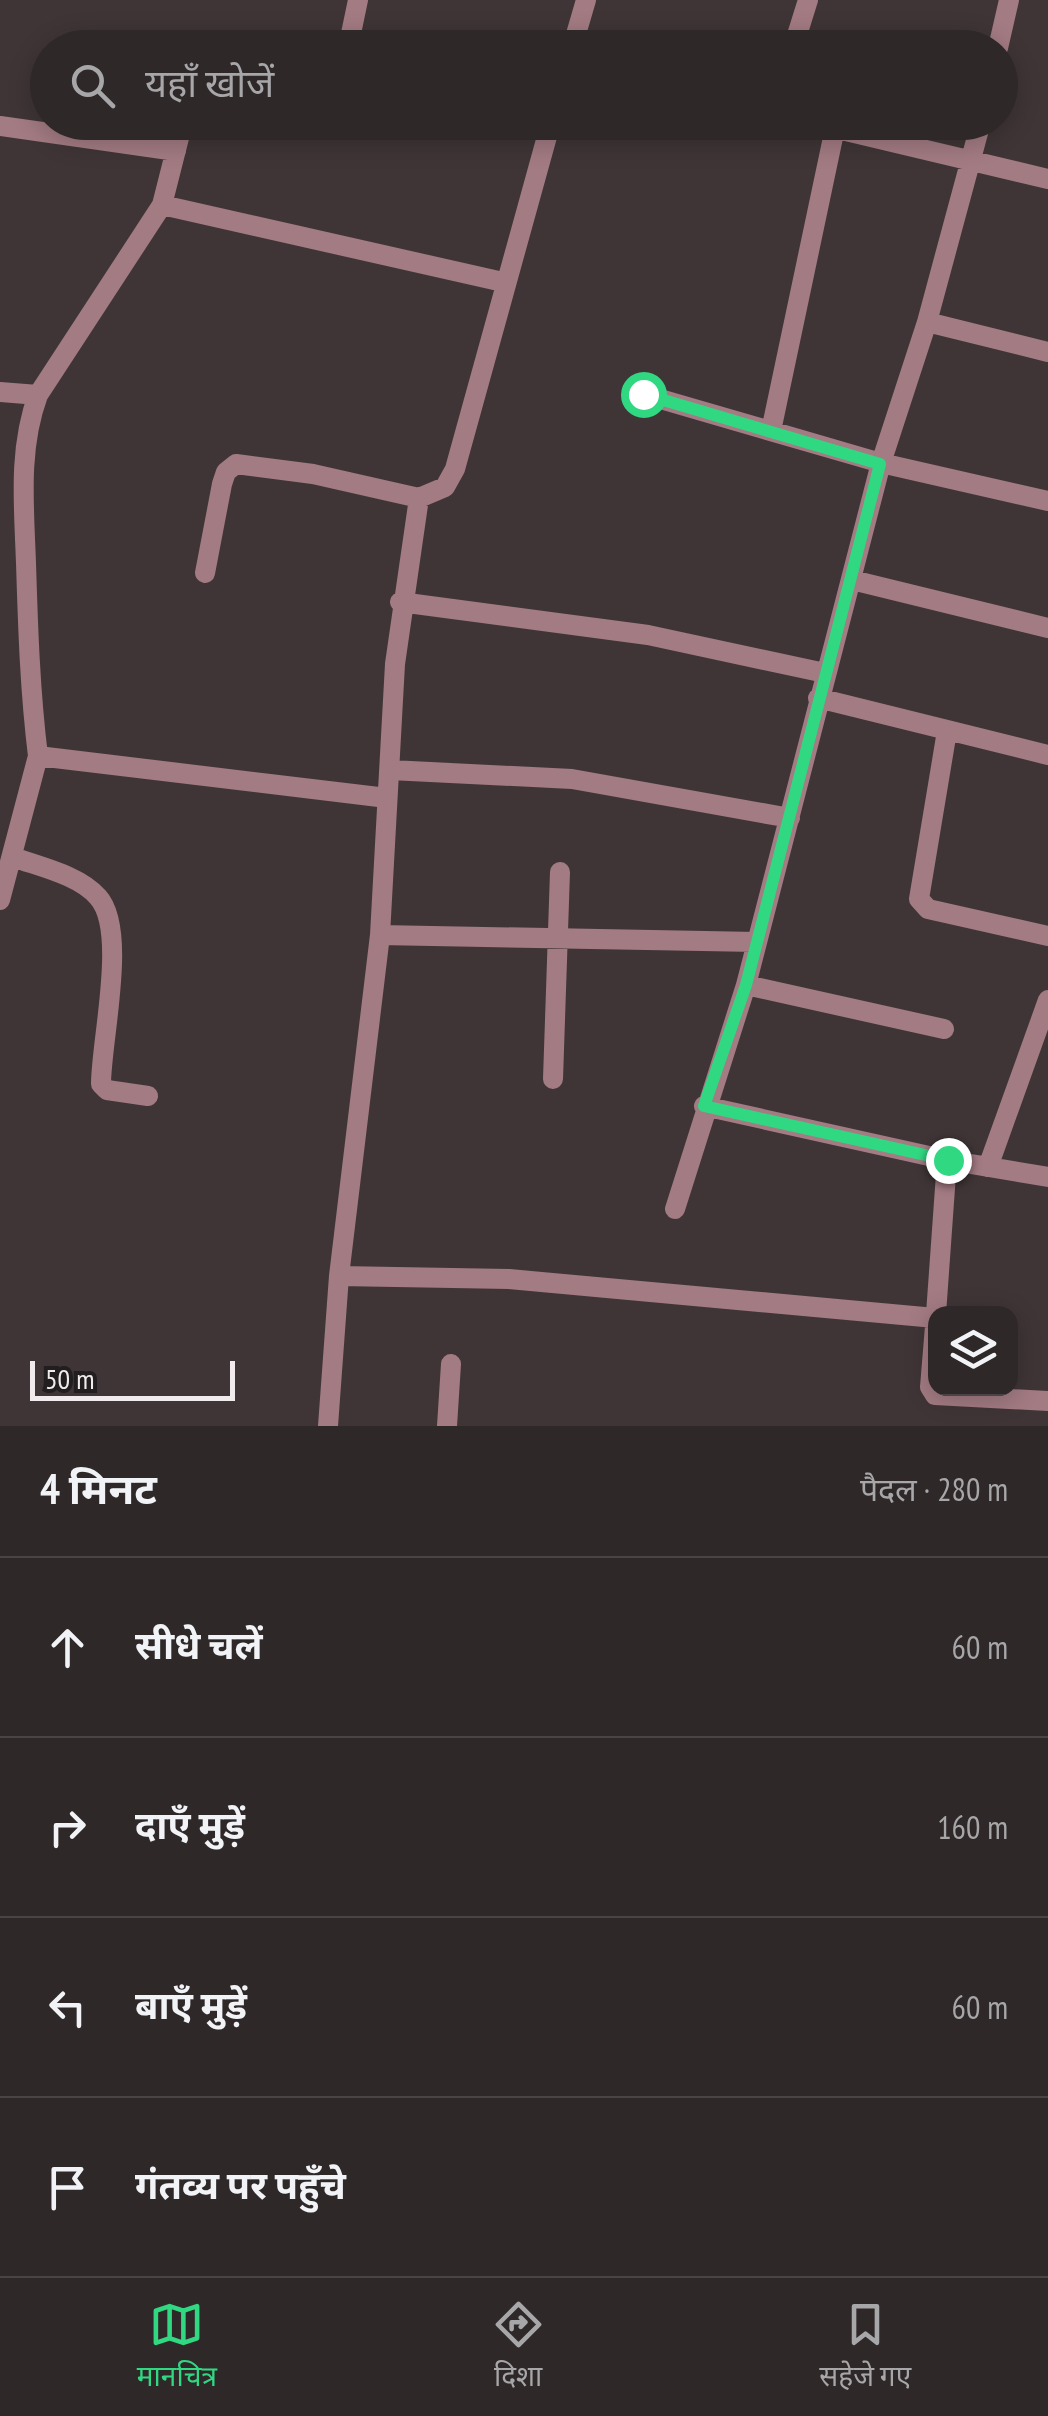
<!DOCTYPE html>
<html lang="hi">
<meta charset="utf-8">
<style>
body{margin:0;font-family:"PT Sans Narrow","Noto Sans Devanagari",sans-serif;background:#3b3435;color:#f1f3f6}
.controls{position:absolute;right:30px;bottom:30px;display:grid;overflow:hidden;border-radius:20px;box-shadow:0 5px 25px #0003}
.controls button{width:90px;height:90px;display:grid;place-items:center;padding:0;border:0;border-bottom:2px solid #4a4446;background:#2f2829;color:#f1f3f6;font:50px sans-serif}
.scale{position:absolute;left:30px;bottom:25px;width:205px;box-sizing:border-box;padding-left:10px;border:5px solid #f2ebed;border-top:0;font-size:28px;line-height:35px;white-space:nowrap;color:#f2ebed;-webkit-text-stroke:8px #221e1f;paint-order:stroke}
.stop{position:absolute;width:30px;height:30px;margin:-22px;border:8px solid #31d882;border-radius:50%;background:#fff}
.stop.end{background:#31d882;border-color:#fff;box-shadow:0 2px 10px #0008}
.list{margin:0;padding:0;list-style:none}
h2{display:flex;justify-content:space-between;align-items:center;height:130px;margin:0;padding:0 40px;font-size:42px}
h2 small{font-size:32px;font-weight:400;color:#a7a6a8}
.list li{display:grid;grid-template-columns:65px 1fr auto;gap:30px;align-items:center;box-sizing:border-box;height:180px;padding:0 40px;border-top:2px solid #4a4446}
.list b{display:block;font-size:38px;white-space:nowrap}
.list em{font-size:32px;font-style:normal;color:#a7a6a8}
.icon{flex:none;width:55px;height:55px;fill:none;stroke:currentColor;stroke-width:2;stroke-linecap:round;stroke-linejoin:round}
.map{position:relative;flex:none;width:1048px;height:1426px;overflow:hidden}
.search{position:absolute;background:#2f2829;box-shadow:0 5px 25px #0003;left:30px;right:30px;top:30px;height:110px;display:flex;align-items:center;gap:25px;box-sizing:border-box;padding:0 35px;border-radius:55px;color:#a7a6a8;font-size:38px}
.sheet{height:850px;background:#2f2829}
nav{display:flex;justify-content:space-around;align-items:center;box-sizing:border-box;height:140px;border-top:2px solid #4a4446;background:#2f2829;font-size:28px;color:#a7a6a8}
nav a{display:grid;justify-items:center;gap:5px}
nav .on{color:#31d882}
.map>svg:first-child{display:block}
</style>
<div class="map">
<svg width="1048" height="1426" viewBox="0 0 1048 1426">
<rect width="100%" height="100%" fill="#3f3537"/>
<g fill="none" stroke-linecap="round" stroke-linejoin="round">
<path stroke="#a37b83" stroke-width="20" d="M 348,48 L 358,0
M 572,48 L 586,0
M 793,48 L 808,0
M 998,48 L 1009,0
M 183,122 L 162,205 L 38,395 C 18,449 24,506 26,563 C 28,628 30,691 38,756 L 387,798
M 808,122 L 1048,179
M 0,126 L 176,151
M 162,205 L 503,282
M 927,322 L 1048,352
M 0,392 L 38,395
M 643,394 L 881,463 L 1048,501
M 771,431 L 835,128
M 205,573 L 222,484 L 226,472 L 236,464 L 313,474 L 419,498
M 852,580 L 1048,628
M 400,602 L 648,635 L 825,673
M 818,698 L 1048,755
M 947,731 L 919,899 L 928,909 L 1048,936
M 390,770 L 572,779 L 790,818
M 13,857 C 40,867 79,875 98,897 C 128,930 101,1040 101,1084 L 107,1090 L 148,1096
M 0,900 L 38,756
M 380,935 L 395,664 L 419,498 L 445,487 L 455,469 L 551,122
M 746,985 L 944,1029
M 553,1079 L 560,872
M 704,1106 L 947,1160 L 1048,1177
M 988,1167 L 1048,1000
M 675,1209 L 746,985 L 881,463 L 927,322 L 981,122
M 339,1276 L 509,1279 L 935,1318
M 936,1314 L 930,1387 L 935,1395 L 1048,1401
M 936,1314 L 947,1160
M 328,1426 L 339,1276 L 380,935 L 757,942
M 447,1426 L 451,1364"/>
</g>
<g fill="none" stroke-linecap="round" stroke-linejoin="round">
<path stroke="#31d882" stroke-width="12" d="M 643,394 L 880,464 L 746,985 L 704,1106 L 948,1160"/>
</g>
</svg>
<div class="controls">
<button><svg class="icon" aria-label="layers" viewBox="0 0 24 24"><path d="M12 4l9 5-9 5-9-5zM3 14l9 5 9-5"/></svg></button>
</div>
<div class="scale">50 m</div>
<div class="stop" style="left:643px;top:394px"></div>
<div class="stop end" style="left:948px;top:1160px"></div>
<div class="search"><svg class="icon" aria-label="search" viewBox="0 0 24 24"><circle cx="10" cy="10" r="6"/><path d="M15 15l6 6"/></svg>यहाँ खोजें</div>
</div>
<section class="sheet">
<h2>4 मिनट<small>पैदल · 280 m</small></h2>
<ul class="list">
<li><svg class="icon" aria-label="ahead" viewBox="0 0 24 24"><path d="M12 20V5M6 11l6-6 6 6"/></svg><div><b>सीधे चलें</b></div><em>60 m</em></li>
<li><svg class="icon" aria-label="right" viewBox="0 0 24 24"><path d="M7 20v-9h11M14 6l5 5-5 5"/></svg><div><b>दाएँ मुड़ें</b></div><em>160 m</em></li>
<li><svg class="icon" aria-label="left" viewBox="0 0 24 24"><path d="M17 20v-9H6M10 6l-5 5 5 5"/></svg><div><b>बाएँ मुड़ें</b></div><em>60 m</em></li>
<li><svg class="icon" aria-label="arrive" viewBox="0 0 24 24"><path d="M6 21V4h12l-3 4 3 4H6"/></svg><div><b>गंतव्य पर पहुँचे</b></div></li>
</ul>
</section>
<nav>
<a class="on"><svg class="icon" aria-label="map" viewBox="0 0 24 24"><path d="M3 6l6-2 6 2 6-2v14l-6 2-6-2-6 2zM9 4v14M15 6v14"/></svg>मानचित्र</a>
<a><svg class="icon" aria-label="directions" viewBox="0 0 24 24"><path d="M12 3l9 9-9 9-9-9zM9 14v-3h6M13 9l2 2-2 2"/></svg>दिशा</a>
<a><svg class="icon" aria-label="saved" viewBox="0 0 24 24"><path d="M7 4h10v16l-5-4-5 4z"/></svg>सहेजे गए</a>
</nav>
